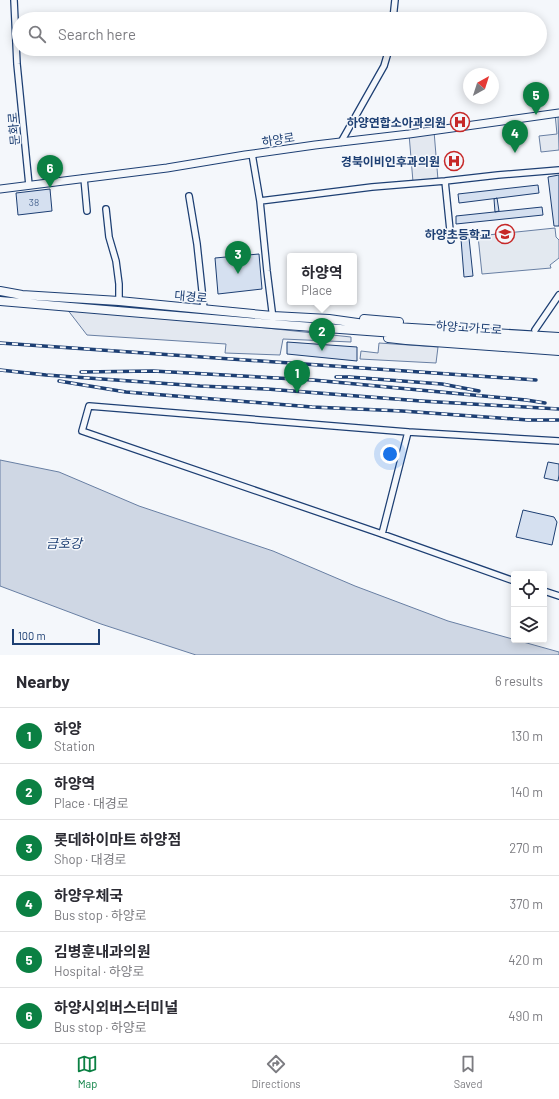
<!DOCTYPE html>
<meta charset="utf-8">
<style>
body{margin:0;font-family:Barlow,"Noto Sans KR",sans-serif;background:#f2f2f3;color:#2b2b33}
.controls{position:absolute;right:12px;bottom:12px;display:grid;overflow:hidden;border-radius:4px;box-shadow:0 2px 10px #0003}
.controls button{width:36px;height:36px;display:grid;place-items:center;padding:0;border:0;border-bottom:1px solid #e1e1e2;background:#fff;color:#2b2b33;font:20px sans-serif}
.compass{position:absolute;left:463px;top:68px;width:36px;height:36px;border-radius:50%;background:#fff;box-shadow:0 2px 10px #0003;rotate:39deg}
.scale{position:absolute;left:12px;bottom:10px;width:88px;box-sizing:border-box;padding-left:4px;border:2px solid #1d3f73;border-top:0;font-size:11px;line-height:14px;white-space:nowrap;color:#1d3f73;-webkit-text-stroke:3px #f4f7fb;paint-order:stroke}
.you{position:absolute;left:390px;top:454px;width:14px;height:14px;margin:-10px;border:3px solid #fff;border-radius:50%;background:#1a73e8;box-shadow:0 0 0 6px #1a73e833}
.badge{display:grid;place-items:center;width:26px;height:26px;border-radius:50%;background:#0b8043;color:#fff;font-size:13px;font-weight:700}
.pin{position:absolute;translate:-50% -33px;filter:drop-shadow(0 1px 2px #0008)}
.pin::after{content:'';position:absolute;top:21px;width:14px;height:12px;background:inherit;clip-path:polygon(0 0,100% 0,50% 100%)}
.popup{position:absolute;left:287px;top:253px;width:70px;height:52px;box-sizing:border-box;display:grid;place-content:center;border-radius:4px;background:#fff;filter:drop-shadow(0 1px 3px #0005);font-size:13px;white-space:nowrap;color:#7c7c81}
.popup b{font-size:15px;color:#2b2b33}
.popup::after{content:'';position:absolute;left:50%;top:100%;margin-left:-8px;border:8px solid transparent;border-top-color:#fff}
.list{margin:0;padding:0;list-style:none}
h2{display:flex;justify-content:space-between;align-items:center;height:52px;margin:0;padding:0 16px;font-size:17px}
h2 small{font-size:13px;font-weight:400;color:#7c7c81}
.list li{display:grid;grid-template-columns:26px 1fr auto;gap:12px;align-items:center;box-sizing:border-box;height:56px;padding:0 16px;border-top:1px solid #e1e1e2}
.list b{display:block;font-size:15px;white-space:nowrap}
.list p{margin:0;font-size:13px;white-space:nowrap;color:#7c7c81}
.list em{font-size:13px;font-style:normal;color:#7c7c81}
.icon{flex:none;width:22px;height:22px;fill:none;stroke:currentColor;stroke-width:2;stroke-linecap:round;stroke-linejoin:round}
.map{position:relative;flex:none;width:559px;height:655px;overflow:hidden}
.search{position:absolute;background:#fff;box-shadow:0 2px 10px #0003;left:12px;right:12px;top:12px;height:44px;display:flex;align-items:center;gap:10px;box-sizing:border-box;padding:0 14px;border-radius:22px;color:#7c7c81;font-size:15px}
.sheet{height:388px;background:#fff}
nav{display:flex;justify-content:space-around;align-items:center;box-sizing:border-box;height:56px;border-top:1px solid #e1e1e2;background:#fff;font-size:11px;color:#7c7c81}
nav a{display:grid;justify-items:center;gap:2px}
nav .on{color:#0b8043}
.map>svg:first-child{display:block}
</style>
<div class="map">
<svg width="559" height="655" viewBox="0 0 559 655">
<rect width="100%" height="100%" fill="#f4f7fb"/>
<path fill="#e3e9f0" stroke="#687fa3" d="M 555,228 L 556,237 L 559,240 L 559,258 L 550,265 L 551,268 L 482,274 L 478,236 Z"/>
<path fill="#e3e8f0" stroke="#687fa3" d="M 555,114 L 558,114 L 559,150 L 541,152 L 539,136 L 557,134 Z
M 434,131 L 438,180 L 413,182 L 409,134 Z
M 67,309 L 219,323 L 351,337 L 351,342 L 283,339 L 280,355 L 225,353 L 226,344 L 87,335 Z
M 379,343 L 438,347 L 436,363 L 360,359 L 361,351 L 378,353 Z"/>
<path fill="#cfd7e4" stroke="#687fa3" d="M 0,460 L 59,472 L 139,506 L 273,551 L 355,586 L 448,621 L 559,652 L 559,655 L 196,655 L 101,624 L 0,586 Z"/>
<path fill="#d5e0f0" stroke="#1d3f73" d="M 559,175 L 559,226 L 554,226 L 548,177 Z
M 538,185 L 539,193 L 459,203 L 458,194 Z
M 50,189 L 52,211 L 18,215 L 16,193 Z
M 497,198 L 499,211 L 495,212 L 494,199 Z
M 542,207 L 543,215 L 456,224 L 456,216 Z
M 469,238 L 473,276 L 464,277 L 461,239 Z
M 259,254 L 262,289 L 218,294 L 215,258 Z
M 287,342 L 357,347 L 357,361 L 287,354 Z
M 548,462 L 559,464 L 559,475 L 558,481 L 544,478 Z
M 523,510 L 554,517 L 557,522 L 552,545 L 516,537 Z"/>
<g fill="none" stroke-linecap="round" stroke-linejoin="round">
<g stroke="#1d3f73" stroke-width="8">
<path id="minor" d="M 14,0 L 17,64 L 29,185
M 393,19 L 395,0
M 341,142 L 384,66 L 389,49
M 252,154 L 260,201 L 267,271 L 273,319
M 84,178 L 87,211
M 445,181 L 451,240
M 189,196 L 197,244 L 204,309
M 260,201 L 372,187 L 445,181 L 498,175 L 559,170
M 106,209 L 109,237 L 116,261 L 119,284 L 119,301
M 535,330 L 559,295
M 382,534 L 408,432
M 514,581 L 382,534 L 82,431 L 89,406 L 408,432 L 559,441
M 544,591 L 559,596"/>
</g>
<g stroke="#1d3f73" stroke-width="9">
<path id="tertiary" d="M 0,189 L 167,168 L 245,155 L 315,145 L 409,134 L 559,113"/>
</g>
<g stroke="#1d3f73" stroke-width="10">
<path id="primary" d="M 0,291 L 22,295 L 119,301 L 273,316 L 329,319 L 379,326 L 559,337
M 0,301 L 272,324 L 559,345
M 364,319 L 399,322
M 388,338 L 406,340 L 559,351"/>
</g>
<use href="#minor" stroke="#f4f7fb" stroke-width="5.5"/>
<use href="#tertiary" stroke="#f4f7fb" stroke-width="7"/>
<use href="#primary" stroke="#f4f7fb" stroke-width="8"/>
<g stroke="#1d3f73" stroke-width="3.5">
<path id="rail" d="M 0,343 L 536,380
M 0,370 L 46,375 L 200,386 L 267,389 L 421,401 L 559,409
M 81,372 L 153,371 L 313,380 L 526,400 L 545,403
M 336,377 L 349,377 L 442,384 L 479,391
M 59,381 L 126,392 L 312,407 L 402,411 L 528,420 L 559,420"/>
</g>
<use href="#rail" stroke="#f4f7fb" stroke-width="2" stroke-dasharray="6" stroke-linecap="butt"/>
</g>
<defs>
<g id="hospital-ring" transform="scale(1)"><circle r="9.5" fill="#f4f7fb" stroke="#c62828" stroke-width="1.5"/><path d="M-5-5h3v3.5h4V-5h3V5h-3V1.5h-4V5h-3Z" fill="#c62828"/></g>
<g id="school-ring" transform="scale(1)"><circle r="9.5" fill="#f4f7fb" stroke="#c62828" stroke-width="1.5"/><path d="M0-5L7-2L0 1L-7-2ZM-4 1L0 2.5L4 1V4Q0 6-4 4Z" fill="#c62828"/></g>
</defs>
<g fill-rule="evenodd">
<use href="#hospital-ring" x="460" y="122"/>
<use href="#hospital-ring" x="454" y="161"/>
<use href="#school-ring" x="505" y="234"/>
</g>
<g text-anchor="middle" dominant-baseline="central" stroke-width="3" stroke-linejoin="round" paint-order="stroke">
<g font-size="10" fill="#4b6792">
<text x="34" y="202">38</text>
</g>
<g font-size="12" font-weight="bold" fill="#1d3f73" stroke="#f4f7fb" text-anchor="end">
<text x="446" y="122">하양연합소아과의원</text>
<text x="440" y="161">경북이비인후과의원</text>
<text x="491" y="234">하양초등학교</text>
</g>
<g font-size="12" fill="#1d3f73" stroke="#f4f7fb">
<text transform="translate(13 129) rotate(-95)">문화로</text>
<text transform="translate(278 139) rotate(-9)">하양로</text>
<text transform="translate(191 296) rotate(5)">대경로</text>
<text transform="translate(469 327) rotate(4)">하양고가도로</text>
</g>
<g font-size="13" font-style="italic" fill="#1d3f73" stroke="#f4f7fb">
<text x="64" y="543">금호강</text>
</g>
</g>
</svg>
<div class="controls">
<button><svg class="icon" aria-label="locate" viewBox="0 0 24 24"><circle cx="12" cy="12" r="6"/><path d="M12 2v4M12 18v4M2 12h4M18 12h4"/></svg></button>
<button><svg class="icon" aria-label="layers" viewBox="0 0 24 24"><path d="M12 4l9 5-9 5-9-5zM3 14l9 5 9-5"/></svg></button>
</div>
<svg class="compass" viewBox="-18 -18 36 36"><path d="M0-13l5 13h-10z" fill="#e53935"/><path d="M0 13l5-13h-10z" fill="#7c7c81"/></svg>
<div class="scale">100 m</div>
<div class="you"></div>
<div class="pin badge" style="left:297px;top:393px">1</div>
<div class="pin badge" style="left:322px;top:351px">2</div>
<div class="popup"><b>하양역</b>Place</div>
<div class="pin badge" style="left:238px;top:274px">3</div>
<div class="pin badge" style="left:515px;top:153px">4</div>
<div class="pin badge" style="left:536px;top:115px">5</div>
<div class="pin badge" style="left:50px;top:188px">6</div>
<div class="search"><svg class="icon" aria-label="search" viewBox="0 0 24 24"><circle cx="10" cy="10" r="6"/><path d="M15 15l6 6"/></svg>Search here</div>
</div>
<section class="sheet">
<h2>Nearby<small>6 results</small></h2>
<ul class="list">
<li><span class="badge">1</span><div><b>하양</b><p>Station</p></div><em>130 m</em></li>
<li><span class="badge">2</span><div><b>하양역</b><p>Place · 대경로</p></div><em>140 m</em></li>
<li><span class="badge">3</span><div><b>롯데하이마트 하양점</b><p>Shop · 대경로</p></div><em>270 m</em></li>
<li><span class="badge">4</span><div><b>하양우체국</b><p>Bus stop · 하양로</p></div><em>370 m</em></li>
<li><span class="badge">5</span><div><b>김병훈내과의원</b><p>Hospital · 하양로</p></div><em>420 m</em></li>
<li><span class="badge">6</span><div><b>하양시외버스터미널</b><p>Bus stop · 하양로</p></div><em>490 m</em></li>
</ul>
</section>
<nav>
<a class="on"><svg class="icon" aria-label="map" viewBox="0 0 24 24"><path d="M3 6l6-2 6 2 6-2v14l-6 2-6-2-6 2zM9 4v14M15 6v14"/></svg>Map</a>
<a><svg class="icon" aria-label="directions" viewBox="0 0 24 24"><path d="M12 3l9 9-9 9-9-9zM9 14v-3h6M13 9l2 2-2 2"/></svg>Directions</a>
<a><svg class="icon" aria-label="saved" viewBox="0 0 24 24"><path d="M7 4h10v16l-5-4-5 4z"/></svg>Saved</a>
</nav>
